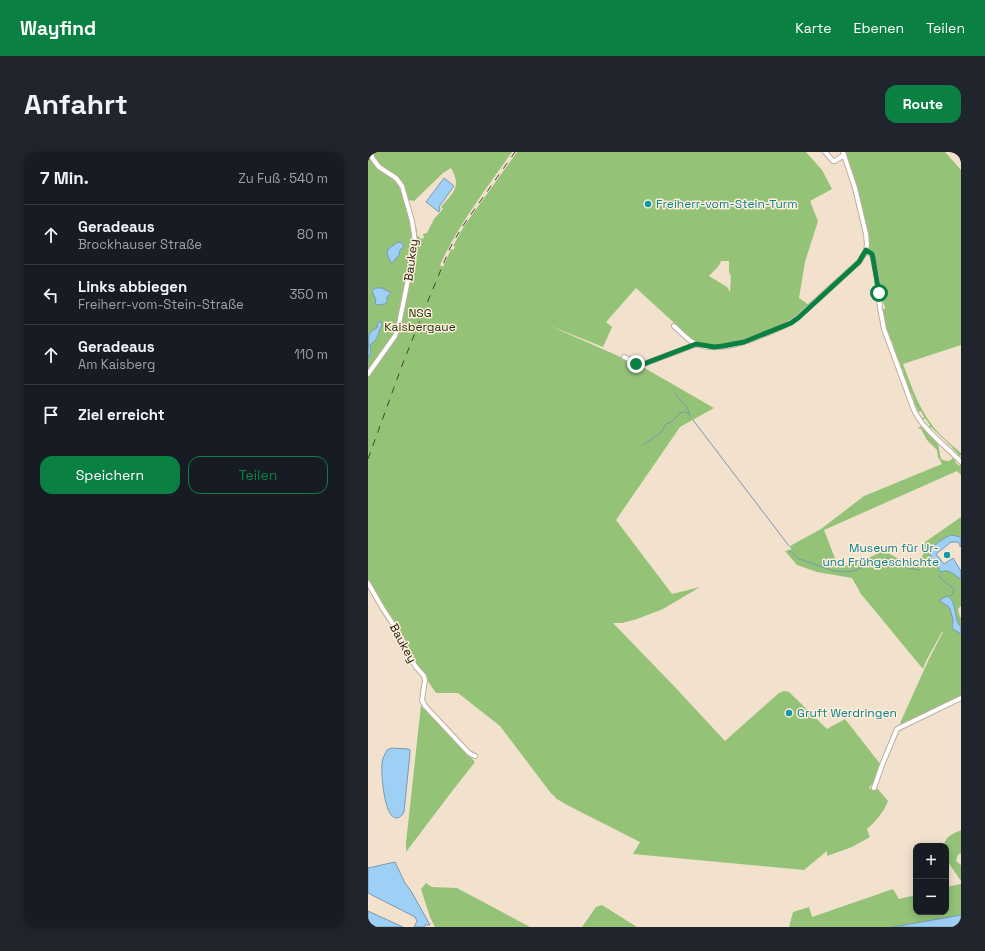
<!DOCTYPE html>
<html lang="de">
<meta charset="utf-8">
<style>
body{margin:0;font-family:"Space Grotesk",sans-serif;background:#20242c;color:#f1f3f6}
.controls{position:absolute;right:12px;bottom:12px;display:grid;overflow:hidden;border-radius:8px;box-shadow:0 2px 10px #0003}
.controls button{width:36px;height:36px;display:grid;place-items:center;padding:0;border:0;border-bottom:1px solid #363941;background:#171b24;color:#f1f3f6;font:20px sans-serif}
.stop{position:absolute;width:12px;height:12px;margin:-9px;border:3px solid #0b8043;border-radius:50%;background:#fff}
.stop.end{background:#0b8043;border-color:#fff;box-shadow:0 1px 4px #0008}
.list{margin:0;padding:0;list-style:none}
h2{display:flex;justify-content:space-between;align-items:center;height:52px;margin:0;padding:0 16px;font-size:17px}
h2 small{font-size:13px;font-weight:400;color:#9ea1a6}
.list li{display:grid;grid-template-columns:26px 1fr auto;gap:12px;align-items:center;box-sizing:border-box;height:60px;padding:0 16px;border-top:1px solid #363941}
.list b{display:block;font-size:15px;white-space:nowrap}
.list p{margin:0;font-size:13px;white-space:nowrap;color:#9ea1a6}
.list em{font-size:13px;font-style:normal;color:#9ea1a6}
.actions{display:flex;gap:8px;padding:12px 16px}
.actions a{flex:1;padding:9px 0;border:1px solid #0b8043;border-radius:12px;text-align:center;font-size:14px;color:#0b8043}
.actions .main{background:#0b8043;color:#fff}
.icon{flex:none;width:22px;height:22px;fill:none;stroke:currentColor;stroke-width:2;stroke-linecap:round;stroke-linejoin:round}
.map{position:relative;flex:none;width:593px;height:775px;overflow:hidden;border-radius:12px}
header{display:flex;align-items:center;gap:24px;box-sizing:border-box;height:56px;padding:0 20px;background:#0b8043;color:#fff}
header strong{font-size:19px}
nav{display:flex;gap:22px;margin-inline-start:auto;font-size:14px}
.intro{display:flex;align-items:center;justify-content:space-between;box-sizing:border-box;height:96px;padding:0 24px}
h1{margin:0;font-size:28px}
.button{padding:10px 18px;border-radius:12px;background:#0b8043;color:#fff;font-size:14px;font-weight:700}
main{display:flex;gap:24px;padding:0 24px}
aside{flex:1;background:#171b24;border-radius:12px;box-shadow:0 2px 10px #0003}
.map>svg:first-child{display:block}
</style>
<header>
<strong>Wayfind</strong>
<nav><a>Karte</a><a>Ebenen</a><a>Teilen</a></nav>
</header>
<div class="intro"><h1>Anfahrt</h1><a class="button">Route</a></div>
<main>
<aside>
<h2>7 Min.<small>Zu Fuß · 540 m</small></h2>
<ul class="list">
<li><svg class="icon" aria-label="ahead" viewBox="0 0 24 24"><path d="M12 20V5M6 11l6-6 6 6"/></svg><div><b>Geradeaus</b><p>Brockhauser Straße</p></div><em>80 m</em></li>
<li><svg class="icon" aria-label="left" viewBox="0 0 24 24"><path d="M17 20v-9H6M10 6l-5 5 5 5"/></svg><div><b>Links abbiegen</b><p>Freiherr-vom-Stein-Straße</p></div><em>350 m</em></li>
<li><svg class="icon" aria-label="ahead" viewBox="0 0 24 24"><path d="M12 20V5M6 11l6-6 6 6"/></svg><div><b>Geradeaus</b><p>Am Kaisberg</p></div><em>110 m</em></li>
<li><svg class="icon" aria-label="arrive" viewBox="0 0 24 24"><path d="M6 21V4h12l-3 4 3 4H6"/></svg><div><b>Ziel erreicht</b></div></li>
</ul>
<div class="actions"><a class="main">Speichern</a><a>Teilen</a></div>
</aside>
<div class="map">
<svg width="593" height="775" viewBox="0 0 593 775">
<rect width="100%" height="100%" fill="#f1e1cd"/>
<path fill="#94c378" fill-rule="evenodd" d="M 4,0 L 144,0 C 118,37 91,72 72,113 L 75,115 L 83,97 L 85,98 L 87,95 L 85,94 L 96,74 L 149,0 L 438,0 L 454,18 L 464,37 L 442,49 L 450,69 L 437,110 L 431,146 L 441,153 L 429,166 L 376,190 L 346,194 L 326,189 L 268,136 L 238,170 L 244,175 L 235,195 L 180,173 L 273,214 L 346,256 L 312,275 L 248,368 L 304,442 L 332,435 L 295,457 L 269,467 L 254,471 L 245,471 L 304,532 L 357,589 L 411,541 L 416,539 L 421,540 L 459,577 L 477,567 L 513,613 L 505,631 L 501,636 L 506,639 L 508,635 L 520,649 C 516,660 507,670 499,677 L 502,685 L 484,695 L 459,704 L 459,699 L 436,718 L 265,702 L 272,690 L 199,653 L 189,647 L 182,640 L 132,574 L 90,541 L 68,541 L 55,522 L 52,519 L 37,495 L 36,485 L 15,456 L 2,433 L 0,428 L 0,1 L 3,6 L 15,20 L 27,29 L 30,33 L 34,41 L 38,55 L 46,70 L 49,78 L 49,83 L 53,87 L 56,86 L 55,82 L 59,81 L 66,67 L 75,57 L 73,55 C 85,40 94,35 83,16 L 75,21 L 47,48 L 47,49 L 41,48 L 39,47 L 24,22 L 11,12 ZM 353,109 L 361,109 L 361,120 L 363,124 L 362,140 L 359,135 L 341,124 C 345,119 351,116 353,109 Z
M 477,0 L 577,0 L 593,18 L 593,193 L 535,212 C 543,233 550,255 564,273 C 572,284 583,292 593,301 L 593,303 L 591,304 L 589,303 L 590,302 L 585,297 L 584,297 L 585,296 L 563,275 L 561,276 L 560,275 L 562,273 L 557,266 L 555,268 L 554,267 L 556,265 L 553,259 L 550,260 L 549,258 L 550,258 L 545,249 L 546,249 L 544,242 L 542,243 L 542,240 L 540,234 L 539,234 L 538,231 L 539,231 L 537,225 L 536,225 L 535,223 L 536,222 L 534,216 L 533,216 L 532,214 L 533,213 L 530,207 L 529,207 L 528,204 L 529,203 L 525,196 L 526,195 L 524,189 L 522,189 L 521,186 L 522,186 L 520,180 L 519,180 L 518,171 L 517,171 L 514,157 L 517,157 L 517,155 L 511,141 L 505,106 L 498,99 L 499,92 Z
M 555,274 L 570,291 L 572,303 L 573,307 C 579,310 583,310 586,304 L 589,308 L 587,310 L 591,314 L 593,312 L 593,323 L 589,319 L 456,378 L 470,414 C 486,414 500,406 515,399 L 517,399 L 536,410 L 546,411 L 555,403 L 557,390 L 593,365 L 593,385 C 578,381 575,387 564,396 L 573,420 C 581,416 586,423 593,427 L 593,454 L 590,457 L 592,465 L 593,465 L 593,544 L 533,572 L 532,571 L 533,569 L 561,507 L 575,480 L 574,480 L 558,509 L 555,517 L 493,442 L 484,426 L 449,420 L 429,413 L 417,399 L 423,398 L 422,394 L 453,377 L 496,344 L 574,312 L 570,305 L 569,298 L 559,288 L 553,277 L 549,276 Z
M 53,553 L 107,610 L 85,638 L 38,700 L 38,691 Z
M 593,678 L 593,701 L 590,703 L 588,709 L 593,713 L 593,729 L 578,707 L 578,694 L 576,694 C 577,684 585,682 593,678 Z
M 58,731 L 64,735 L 89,736 L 162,775 L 67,775 L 62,765 L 53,737 Z
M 593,732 L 593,763 L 525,775 L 421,775 L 425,760 L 441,755 L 444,765 L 525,737 L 531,747 L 548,743 L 548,760 L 578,760 L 578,735 Z
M 234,753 L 269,775 L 214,775 L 228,755 Z"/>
<path fill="#9ed0f6" stroke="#7899b2" d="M 76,26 L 86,34 L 71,55 L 72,57 L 71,60 L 58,50 Z
M 30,90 L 34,91 L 36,94 L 32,98 L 31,104 L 28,106 L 25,110 L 23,111 L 19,101 L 20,97 Z
M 7,136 L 14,136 L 23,141 L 19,145 L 19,149 L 17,152 L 8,153 L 7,151 L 8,148 L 4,139 Z
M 10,170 L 13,170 L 14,173 C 8,183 13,184 2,193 L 3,201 L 0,207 L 1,182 L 5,178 L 9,176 Z
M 583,383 L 593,385 L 593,394 L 592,395 L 592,393 L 590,390 L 583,390 L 568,402 L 576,412 L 585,406 L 593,419 L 593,427 C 585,423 582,416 572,420 C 571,414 566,411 563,406 C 558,396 576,386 583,383 Z
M 579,444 C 590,449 585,468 593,475 L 593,482 L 585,477 L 584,475 L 585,468 L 582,457 L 580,454 L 573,450 L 572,448 L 575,446 Z
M 24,596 L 40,597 L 42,598 L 42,601 L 36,660 C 34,663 33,665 29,666 C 16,667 13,621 14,612 C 14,607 17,602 19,598 Z
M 27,710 L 37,731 L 43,739 L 62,773 L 57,773 L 56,775 L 46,775 L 49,769 L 47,765 L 0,741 L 0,716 Z
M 0,759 L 2,760 L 35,775 L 0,775 Z
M 593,763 L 593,775 L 525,775 Z"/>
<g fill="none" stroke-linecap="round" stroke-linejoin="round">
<path stroke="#7899b2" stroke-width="1" d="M 308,242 C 311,249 319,252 321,260
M 325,268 L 421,394
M 275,293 L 293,281 L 298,272 L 304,270 L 313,260 L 316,260 L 321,261 L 322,264
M 421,398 L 431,407 L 466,419 L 480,420 L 488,418 L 516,407 L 519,406 L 535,413 L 541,416 L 551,418
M 571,423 L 571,425 L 572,426 L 586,437 L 585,441 L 583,444"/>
<g stroke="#beae9c" stroke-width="6">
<path id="minor" d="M 457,0 L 465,9 L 467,9 L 476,3
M 498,99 L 503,102 L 505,106 L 509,125 L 512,156 L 516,177 L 546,258 C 556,279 577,293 593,310
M 306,174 C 313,180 321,190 330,193 C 353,200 381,189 402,180 C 412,176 421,172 429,166 L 491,110 L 498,99 L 499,92 L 498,82 L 487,36 L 475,0
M 256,205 L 273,213 L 329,192
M 0,222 L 27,184 L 31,172 L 44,108 L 47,89 L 44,69 L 34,34 L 28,26 L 11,15 L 5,7 L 2,0
M 0,431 L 15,457 L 31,481 L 40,502 L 48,515 L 56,524 L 57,528 L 54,548 L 57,554 L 101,601 L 107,604
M 506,636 L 514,613 L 529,577 L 593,546"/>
</g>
<use href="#minor" stroke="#fff" stroke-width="4"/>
<path stroke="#474037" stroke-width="1" stroke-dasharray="7 7" stroke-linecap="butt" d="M 0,307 L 35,211 L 57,156 L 82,96 L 94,75 L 147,0"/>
</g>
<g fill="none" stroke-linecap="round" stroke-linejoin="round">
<path stroke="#0b8043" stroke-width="5" d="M 268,212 L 273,213 L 328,192 L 346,195 L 355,194 L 376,190 L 423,171 L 430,166 L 491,110 L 498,98 L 504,102 L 505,106 L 511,141"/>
</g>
<g fill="#0f9aa8" stroke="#feeeda" stroke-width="1.5">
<circle cx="280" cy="52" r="4"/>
<circle cx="579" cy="403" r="4"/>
<circle cx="421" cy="561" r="4"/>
</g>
<g text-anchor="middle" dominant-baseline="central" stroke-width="3" stroke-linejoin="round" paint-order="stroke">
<g font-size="12" fill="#0d838f" stroke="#feeeda" text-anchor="start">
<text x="288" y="52">Freiherr-vom-Stein-Turm</text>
<text x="571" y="396" text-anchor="end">Museum für Ur-<tspan x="571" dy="14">und Frühgeschichte</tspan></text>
<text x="429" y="561">Gruft Werdringen</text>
</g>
<g font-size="12" fill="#1f1a13" stroke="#feeeda">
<text transform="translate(43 108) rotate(-83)">Baukey</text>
<text transform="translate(35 491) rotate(61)">Baukey</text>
</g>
<g font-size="12" fill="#213513" stroke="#feeeda">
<text x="52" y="161">NSG<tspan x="52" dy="14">Kaisbergaue</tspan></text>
</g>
</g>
</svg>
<div class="controls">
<button>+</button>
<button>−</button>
</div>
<div class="stop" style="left:511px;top:141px"></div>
<div class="stop end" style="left:268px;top:212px"></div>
</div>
</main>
